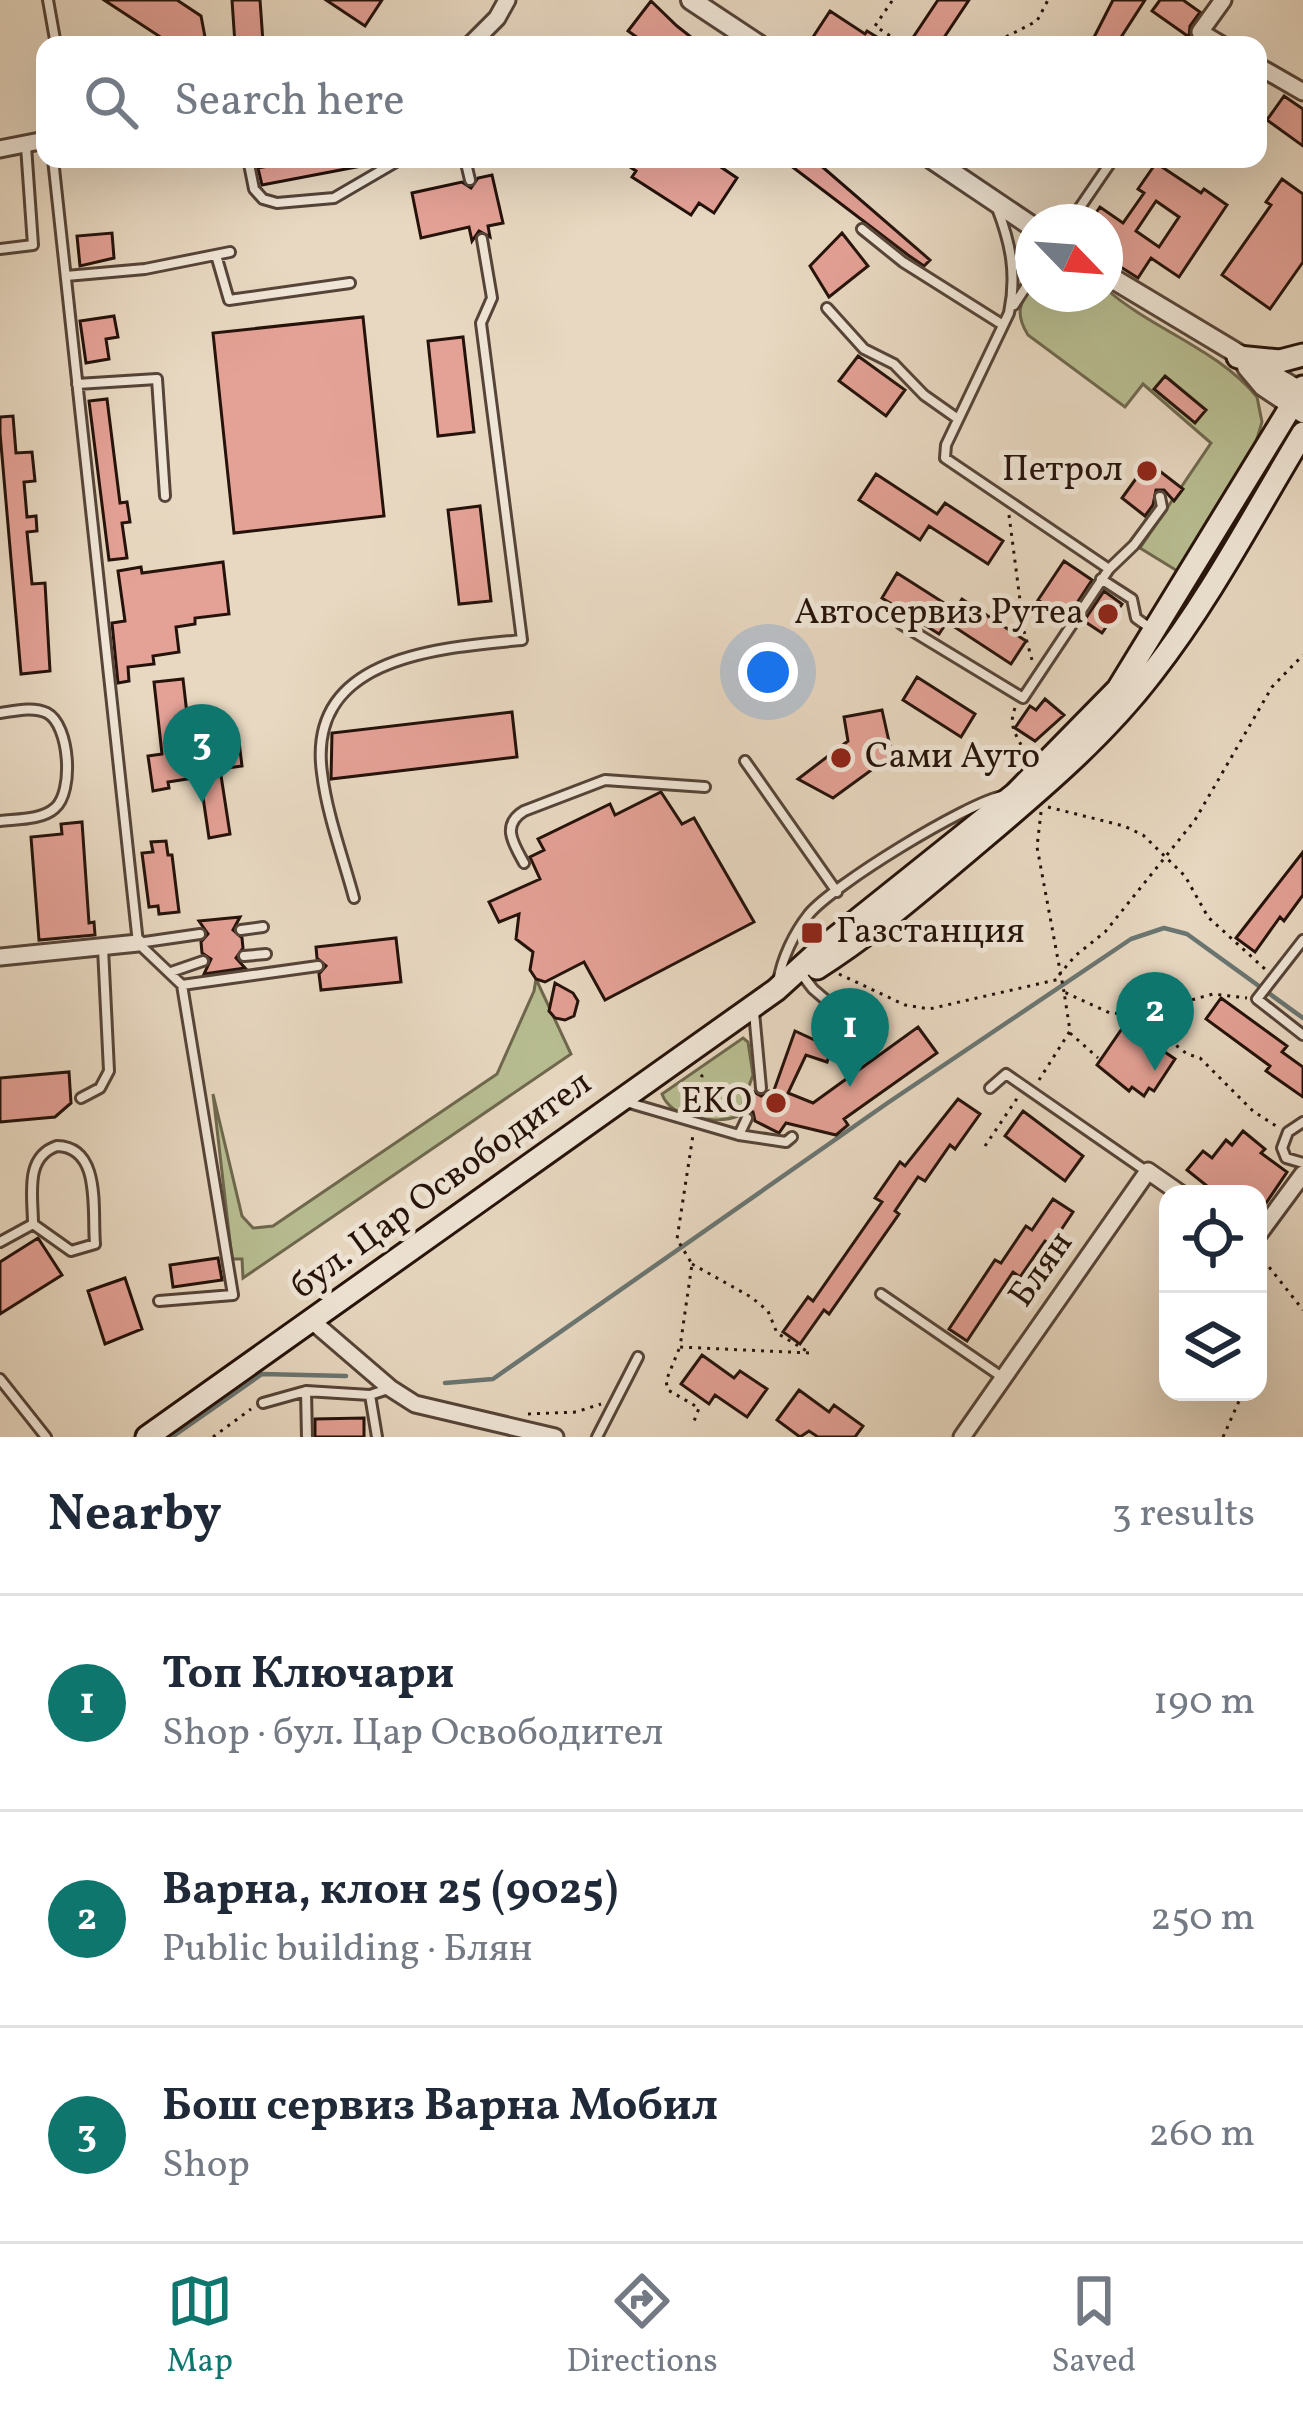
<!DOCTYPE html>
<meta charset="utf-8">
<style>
body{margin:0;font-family:Vollkorn,serif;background:#f6f6f7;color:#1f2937}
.controls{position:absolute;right:36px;bottom:36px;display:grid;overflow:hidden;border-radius:24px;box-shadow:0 12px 48px #0002}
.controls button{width:108px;height:108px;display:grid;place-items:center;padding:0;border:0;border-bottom:3px solid #e0e1e3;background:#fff;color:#1f2937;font:60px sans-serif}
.compass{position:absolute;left:1015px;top:204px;width:108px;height:108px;border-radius:50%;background:#fff;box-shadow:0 12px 48px #0002;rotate:115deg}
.you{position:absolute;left:768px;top:672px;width:42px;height:42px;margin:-30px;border:9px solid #fff;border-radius:50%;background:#1a73e8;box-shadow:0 0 0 18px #1a73e833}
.badge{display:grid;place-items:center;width:78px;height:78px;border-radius:50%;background:#0f766e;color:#fff;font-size:39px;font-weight:700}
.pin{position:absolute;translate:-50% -99px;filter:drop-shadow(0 3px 6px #0008)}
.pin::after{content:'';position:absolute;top:63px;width:42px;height:36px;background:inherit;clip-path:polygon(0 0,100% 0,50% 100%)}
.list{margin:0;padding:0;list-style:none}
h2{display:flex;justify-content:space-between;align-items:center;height:156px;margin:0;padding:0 48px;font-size:51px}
h2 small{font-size:39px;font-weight:400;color:#747a83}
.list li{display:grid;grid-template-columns:78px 1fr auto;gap:36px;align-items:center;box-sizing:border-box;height:216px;padding:0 48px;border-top:3px solid #e0e1e3}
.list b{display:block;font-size:45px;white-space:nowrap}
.list p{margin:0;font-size:39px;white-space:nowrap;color:#747a83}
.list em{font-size:39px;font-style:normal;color:#747a83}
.icon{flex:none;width:66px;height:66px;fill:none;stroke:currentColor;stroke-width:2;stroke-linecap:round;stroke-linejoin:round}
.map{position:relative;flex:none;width:1303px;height:1437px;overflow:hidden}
.search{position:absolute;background:#fff;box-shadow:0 12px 48px #0002;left:36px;right:36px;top:36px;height:132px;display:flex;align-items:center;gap:30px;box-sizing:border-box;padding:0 42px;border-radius:24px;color:#747a83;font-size:45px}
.sheet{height:804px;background:#fff}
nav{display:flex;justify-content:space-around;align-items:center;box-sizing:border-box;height:168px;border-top:3px solid #e0e1e3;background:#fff;font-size:33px;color:#747a83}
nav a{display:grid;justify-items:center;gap:6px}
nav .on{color:#0f766e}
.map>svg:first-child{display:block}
</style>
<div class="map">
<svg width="1303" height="1437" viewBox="0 0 1303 1437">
<rect width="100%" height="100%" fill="#e8d8c1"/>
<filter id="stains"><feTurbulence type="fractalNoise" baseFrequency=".00167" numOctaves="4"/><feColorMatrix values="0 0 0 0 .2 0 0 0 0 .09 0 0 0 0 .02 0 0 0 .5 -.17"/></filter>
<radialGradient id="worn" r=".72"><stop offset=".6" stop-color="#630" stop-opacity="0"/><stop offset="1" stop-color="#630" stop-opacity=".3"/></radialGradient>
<path fill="#b8be92" stroke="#6e684e" stroke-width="3" d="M 1033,284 L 1033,294 L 1105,294 L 1105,288 C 1151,329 1218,349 1257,397 L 1262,422 L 1253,452 L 1179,572 L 1140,548 L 1211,443 L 1143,384 L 1125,407 L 1028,335 C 1015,314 1019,303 1033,284 Z
M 536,979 L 571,1054 L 243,1278 L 242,1259 L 232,1259 L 213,1094 L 242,1216 L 253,1228 L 273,1226 L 497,1074 L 534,991 Z
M 743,1038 L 748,1042 L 753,1075 L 738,1116 C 716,1125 671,1119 662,1094 Z"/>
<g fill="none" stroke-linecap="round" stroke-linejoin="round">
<path stroke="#6a7672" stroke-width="4.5" d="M 445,1383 L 493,1379 L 889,1102 L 1131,939 L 1164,928 L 1187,934 L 1303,1018
M 172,1437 L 262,1374 L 346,1376"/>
</g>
<path fill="#e4a196" stroke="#25120a" stroke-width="3" fill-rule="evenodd" d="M 104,0 L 177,0 L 201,16 L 205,37 L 171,44 Z
M 232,0 L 260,0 L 263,42 L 235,44 Z
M 326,0 L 382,0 L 365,26 Z
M 938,0 L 969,0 L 939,45 L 908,45 Z
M 1113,0 L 1145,0 L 1116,45 L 1090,45 Z
M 1160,0 L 1183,0 L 1200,12 L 1190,26 L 1189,37 L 1152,11 Z
M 651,1 L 677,26 L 701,45 L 648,45 L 628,31 Z
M 830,11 L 865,34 L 867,31 L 890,45 L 826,45 L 813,37 Z
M 1284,96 L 1303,109 L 1303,146 L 1267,120 Z
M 303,159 L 372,159 L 372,164 L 262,185 L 258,168 Z
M 618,159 L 709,159 L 737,178 L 714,213 L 699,203 L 691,215 L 632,177 L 636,171 Z
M 782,159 L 823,159 L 819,164 L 930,260 L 924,266 L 908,255 Z
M 1156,163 L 1201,193 L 1204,189 L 1227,205 L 1179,277 L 1151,258 L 1138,278 L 1105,257 L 1105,222 L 1093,217 L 1100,207 L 1123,223 L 1144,193 L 1138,189 ZM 1156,201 L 1179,217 L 1159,247 L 1136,231 Z
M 492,175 L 503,223 L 488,226 L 490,237 L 479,231 L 472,241 L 469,227 L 421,238 L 412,193 L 462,182 L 471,188 L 478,178 Z
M 1282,179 L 1303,194 L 1303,262 L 1270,309 L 1222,275 L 1271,205 L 1266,202 Z
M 112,233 L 114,258 L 80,266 L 77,236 Z
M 842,233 L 868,266 L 829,297 L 810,266 Z
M 114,316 L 118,337 L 106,339 L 109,359 L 86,363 L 80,321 Z
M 363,317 L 384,516 L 234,533 L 213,333 Z
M 463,337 L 474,432 L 438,436 L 428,341 Z
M 858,356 L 905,390 L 886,416 L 839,381 Z
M 1165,376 L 1206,410 L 1195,423 L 1154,389 Z
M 107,399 L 120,503 L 127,502 L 130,522 L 122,523 L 127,558 L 109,560 L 89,401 Z
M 13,416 L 16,453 L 32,452 L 35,481 L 24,482 L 27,517 L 36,516 L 37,531 L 27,532 L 32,584 L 45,583 L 50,671 L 21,674 L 0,433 L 0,417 Z
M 1148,462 L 1183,489 L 1174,501 L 1164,490 L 1156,490 L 1153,505 L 1145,516 L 1122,498 Z
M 876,474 L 937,514 L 945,503 L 1003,541 L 988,564 L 929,526 L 920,540 L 859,500 Z
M 480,506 L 491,601 L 459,604 L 448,510 Z
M 1064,561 L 1092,580 L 1071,612 L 1066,609 L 1061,616 L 1038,600 Z
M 223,562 L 229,614 L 195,618 L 195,624 L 176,627 L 179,652 L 153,656 L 154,664 L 128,667 L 129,681 L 118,683 L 112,623 L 125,621 L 118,571 L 141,567 L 142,573 Z
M 897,573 L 955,610 L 962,599 L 1026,641 L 1011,664 L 947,622 L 939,634 L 882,598 Z
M 1104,591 L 1122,604 L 1102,633 L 1084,621 Z
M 917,677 L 975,714 L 961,737 L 903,700 Z
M 183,679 L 191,749 L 239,742 L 242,766 L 220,769 L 230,834 L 209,838 L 200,777 L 168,782 L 169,788 L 153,791 L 148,756 L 162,754 L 154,682 Z
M 1045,699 L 1064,715 L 1035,741 L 1015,728 L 1030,706 L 1036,710 Z
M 882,710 L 892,755 L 833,798 L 798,779 L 848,741 L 844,717 Z
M 512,712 L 517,757 L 331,779 L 332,733 Z
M 661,792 L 682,824 L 694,818 L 754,922 L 605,1000 L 584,962 L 545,982 L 536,979 L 530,970 L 533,952 L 516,939 L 519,914 L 499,922 L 489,902 L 540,879 L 530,857 L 544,850 L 538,839 L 610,804 L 615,815 Z
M 82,822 L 89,923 L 94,922 L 95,935 L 39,940 L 31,837 L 62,834 L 61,824 Z
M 166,841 L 168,855 L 172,855 L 179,912 L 159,914 L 158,906 L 149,907 L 142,853 L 153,852 L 151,842 Z
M 1303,852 L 1303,895 L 1284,921 L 1280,917 L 1255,952 L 1236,938 Z
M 240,917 L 233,930 L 242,938 L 243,948 L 236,958 L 245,968 L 204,974 L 211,959 L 202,953 L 201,942 L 208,934 L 199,921 Z
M 396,938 L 401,982 L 321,990 L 319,974 L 326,966 L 317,958 L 316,947 Z
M 555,983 L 573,993 L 578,1001 L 574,1016 L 565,1020 L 555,1018 L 549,1011 Z
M 1221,998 L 1287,1046 L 1282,1052 L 1303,1067 L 1303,1097 L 1266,1071 L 1270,1066 L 1206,1019 Z
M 1130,1017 L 1162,1043 L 1159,1048 L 1175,1059 L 1154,1091 L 1149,1088 L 1144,1096 L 1132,1087 L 1129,1091 L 1097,1065 Z
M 918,1027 L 937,1053 L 844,1119 L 848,1125 L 836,1135 L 786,1123 L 779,1133 L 755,1121 L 753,1112 L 746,1110 L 754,1092 L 761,1096 L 769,1091 L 773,1093 L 795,1031 L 819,1042 L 822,1035 L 835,1039 L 827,1062 L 806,1055 L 788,1093 L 813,1103 Z
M 69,1072 L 71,1103 L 55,1117 L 0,1122 L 0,1078 Z
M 958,1099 L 980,1114 L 955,1149 L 950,1145 L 925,1181 L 918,1177 L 895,1211 L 899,1214 L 829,1314 L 824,1310 L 800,1344 L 783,1332 L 808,1297 L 813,1301 L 882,1202 L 875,1198 L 900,1162 L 905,1166 Z
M 1023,1111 L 1083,1156 L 1065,1181 L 1005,1136 Z
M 1243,1131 L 1265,1149 L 1261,1153 L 1287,1172 L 1258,1215 L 1258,1194 L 1217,1194 L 1187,1170 L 1203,1151 L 1212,1158 L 1226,1140 L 1232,1145 Z
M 1053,1199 L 1073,1212 L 1051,1245 L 1045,1241 L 1020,1277 L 1013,1272 L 967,1341 L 949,1329 L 995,1260 L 1001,1263 L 1026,1226 L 1032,1230 Z
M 38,1238 L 62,1275 L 0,1314 L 0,1262 Z
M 218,1258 L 222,1280 L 173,1287 L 170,1265 Z
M 125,1278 L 142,1329 L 105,1344 L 88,1291 Z
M 702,1355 L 734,1378 L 740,1371 L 767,1389 L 747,1417 L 715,1395 L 709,1404 L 681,1384 Z
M 799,1390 L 829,1412 L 834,1405 L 863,1426 L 855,1437 L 818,1437 L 809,1431 L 800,1437 L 777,1420 Z
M 364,1418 L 364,1437 L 315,1437 L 315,1419 Z"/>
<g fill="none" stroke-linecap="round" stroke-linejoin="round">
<g stroke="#564438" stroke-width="14">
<path id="service" d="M 48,0 L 56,45
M 53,159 L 138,943 L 182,985 L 233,1295 L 159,1301
M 248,159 L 254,189 L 263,199 L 277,203 L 334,198 L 401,159
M 465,159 L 470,180
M 1070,222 L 1113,159
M 862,229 L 903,262 L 1003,325
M 0,249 L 33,245 L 26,146
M 216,255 L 229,300 L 350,283
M 66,276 L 145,269 L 230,252
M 1014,305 L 1033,276
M 827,308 L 864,349 L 894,364 L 924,395 L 958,419
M 77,384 L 157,379 L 165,496
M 1109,569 L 1134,545 L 1162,507 L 1160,497
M 1101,579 L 1132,599 L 1136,618 L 1150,628
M 901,624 L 1023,698 L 1109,569 L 945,458 L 946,445 L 1009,313 C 1017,275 1011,244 997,208
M 0,713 C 14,711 33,706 47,713 C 70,725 74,792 55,808 C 42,820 17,819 0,821
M 745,761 L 837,892
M 524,863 C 513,843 501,825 524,811 L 605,780 L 705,787
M 354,898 C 343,857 327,815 322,773 C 306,656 439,648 522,640 L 481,323 L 492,298 L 482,239
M 241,930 L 263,927
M 1303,940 L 1257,999 L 1303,1035
M 138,943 L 200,934
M 244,956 L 266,954
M 171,972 L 203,961
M 803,976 L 813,989 L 877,1044
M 778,982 C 782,958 794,933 809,914 C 833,885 965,804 1002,796
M 182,985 L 318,966
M 754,1012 L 761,1088
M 990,1088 L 1006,1074 L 1146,1171
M 81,1098 L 100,1088 L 109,1071 L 103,948
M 626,1102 L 739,1135 L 747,1118
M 1303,1122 L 1288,1132 L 1282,1148 L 1286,1158 L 1303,1163
M 739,1135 L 786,1142 L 792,1137
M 57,1146 C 102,1147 92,1211 95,1244 L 71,1251 L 33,1224 C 33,1196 24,1157 57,1146 Z
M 0,1242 L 33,1224
M 881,1294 L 1002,1377
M 0,1379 L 46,1437
M 306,1391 L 307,1437
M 370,1395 L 377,1437
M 263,1403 L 306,1391 L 370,1395 L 388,1389
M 597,1437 L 638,1357"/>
</g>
<g stroke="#564438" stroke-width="21">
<path id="minor" d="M 470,45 L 497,18 L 507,0
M 1222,45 L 1200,32 L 1223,0
M 1258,66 L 1303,92
M 0,149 L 45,140
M 0,957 L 138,943
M 1258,1235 L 1303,1174
M 312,1321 L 390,1388 L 415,1404 L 555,1437
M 962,1437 L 1148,1171 L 1181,1194"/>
</g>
<g stroke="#564438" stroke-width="24">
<path id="tertiary" d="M 691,0 L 759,45
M 932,159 L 1033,227
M 1105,274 L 1303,393
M 1247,367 L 1263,386 L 1303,413"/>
</g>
<g stroke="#25120a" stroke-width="27">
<path id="secondary" d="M 1238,357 L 1280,361 L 1303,355
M 817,968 C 871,934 919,892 968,851 C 1033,796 1100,741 1152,673 C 1210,599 1254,514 1303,433
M 147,1437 L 776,990 L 820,950 L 1015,794 L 1118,689 L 1303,387"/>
</g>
<path stroke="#25120a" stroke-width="3" stroke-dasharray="3 6" stroke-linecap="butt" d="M 892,1 L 875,26 L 904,45
M 990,45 L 1037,21 L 1048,0
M 1009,515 L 1024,631 L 1032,660
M 1015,708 C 1007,728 1019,737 1025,754
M 1048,807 L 1124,826 L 1143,835 L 1185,876 L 1208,917 L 1266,970
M 1041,812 L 1037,847 L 1064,992
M 839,974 L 905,1005 L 929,1009 L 1060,979
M 1059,975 L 1075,956 L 1105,932 L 1195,820 L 1272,687 L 1303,655
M 1140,1014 L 1213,994 L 1247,998
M 1070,1033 L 1098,1058
M 1039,1080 L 1070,1031 L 1064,992 L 1110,1013 L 1138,1015 L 1187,1054 L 1200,1058 L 1253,1111 L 1276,1126
M 697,1113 L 702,1076 L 697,1071
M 985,1146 L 1018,1097
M 1258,1253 L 1303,1310
M 692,1264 L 751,1297 L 768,1311 L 777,1333 L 810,1353 L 680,1347 L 692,1264 L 677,1239 L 693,1135
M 1258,1329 L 1264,1267
M 679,1349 L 666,1381 L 668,1390 L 699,1408 L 693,1424
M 528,1414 L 576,1412 L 601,1404
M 213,1437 L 251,1409
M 1223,1437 L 1243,1392"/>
<use href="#service" stroke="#f0e6d7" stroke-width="8"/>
<use href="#minor" stroke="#f0e6d7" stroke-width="15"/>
<use href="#tertiary" stroke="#f0e6d7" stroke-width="18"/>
<use href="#secondary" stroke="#f0e6d7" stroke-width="21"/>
</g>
<g fill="#8f2418" stroke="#f0e6d7" stroke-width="4.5">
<circle cx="1147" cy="471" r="12"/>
<circle cx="1108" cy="614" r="12"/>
<circle cx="841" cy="758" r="12"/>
<rect x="800" y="921" width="24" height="24" rx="6"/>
<circle cx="776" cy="1103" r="12"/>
</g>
<g text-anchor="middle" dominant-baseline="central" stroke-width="10" stroke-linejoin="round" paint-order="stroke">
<g font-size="36" fill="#25120a" stroke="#f0e6d7" text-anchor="end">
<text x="1123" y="471">Петрол</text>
<text x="1084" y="614">Автосервиз Рутеа</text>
<text x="865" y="758" text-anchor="start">Сами Ауто</text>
<text x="836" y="933" text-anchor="start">Газстанция</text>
<text x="752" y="1103">EKO</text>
</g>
<g font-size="36" fill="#25120a" stroke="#f0e6d7">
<text transform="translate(442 1186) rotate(-36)">бул. Цар Освободител</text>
<text transform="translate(1042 1270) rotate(-55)">Блян</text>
</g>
</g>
<rect width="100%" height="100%" filter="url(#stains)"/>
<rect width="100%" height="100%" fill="url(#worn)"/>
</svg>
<div class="controls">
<button><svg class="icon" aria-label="locate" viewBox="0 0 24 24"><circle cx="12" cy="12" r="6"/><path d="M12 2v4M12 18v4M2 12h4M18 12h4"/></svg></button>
<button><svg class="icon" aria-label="layers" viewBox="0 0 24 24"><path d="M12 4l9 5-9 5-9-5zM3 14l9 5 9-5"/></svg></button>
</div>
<svg class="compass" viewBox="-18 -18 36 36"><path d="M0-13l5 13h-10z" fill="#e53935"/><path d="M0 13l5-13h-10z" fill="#747a83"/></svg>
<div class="you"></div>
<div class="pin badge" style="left:850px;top:1087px">1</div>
<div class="pin badge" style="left:1155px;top:1071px">2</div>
<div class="pin badge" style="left:202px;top:803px">3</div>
<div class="search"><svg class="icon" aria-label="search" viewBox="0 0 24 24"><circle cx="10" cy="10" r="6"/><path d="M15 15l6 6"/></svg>Search here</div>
</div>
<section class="sheet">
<h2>Nearby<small>3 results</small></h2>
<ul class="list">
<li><span class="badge">1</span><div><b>Топ Ключари</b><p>Shop · бул. Цар Освободител</p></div><em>190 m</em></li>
<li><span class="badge">2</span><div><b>Варна, клон 25 (9025)</b><p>Public building · Блян</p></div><em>250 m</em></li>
<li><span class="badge">3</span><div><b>Бош сервиз Варна Мобил</b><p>Shop</p></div><em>260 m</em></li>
</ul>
</section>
<nav>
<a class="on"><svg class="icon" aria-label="map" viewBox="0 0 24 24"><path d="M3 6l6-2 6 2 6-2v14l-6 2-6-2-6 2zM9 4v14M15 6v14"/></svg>Map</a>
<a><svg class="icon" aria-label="directions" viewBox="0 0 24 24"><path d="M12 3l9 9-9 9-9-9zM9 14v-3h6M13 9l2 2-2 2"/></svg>Directions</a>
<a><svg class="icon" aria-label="saved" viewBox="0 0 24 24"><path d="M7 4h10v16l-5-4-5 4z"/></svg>Saved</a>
</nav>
